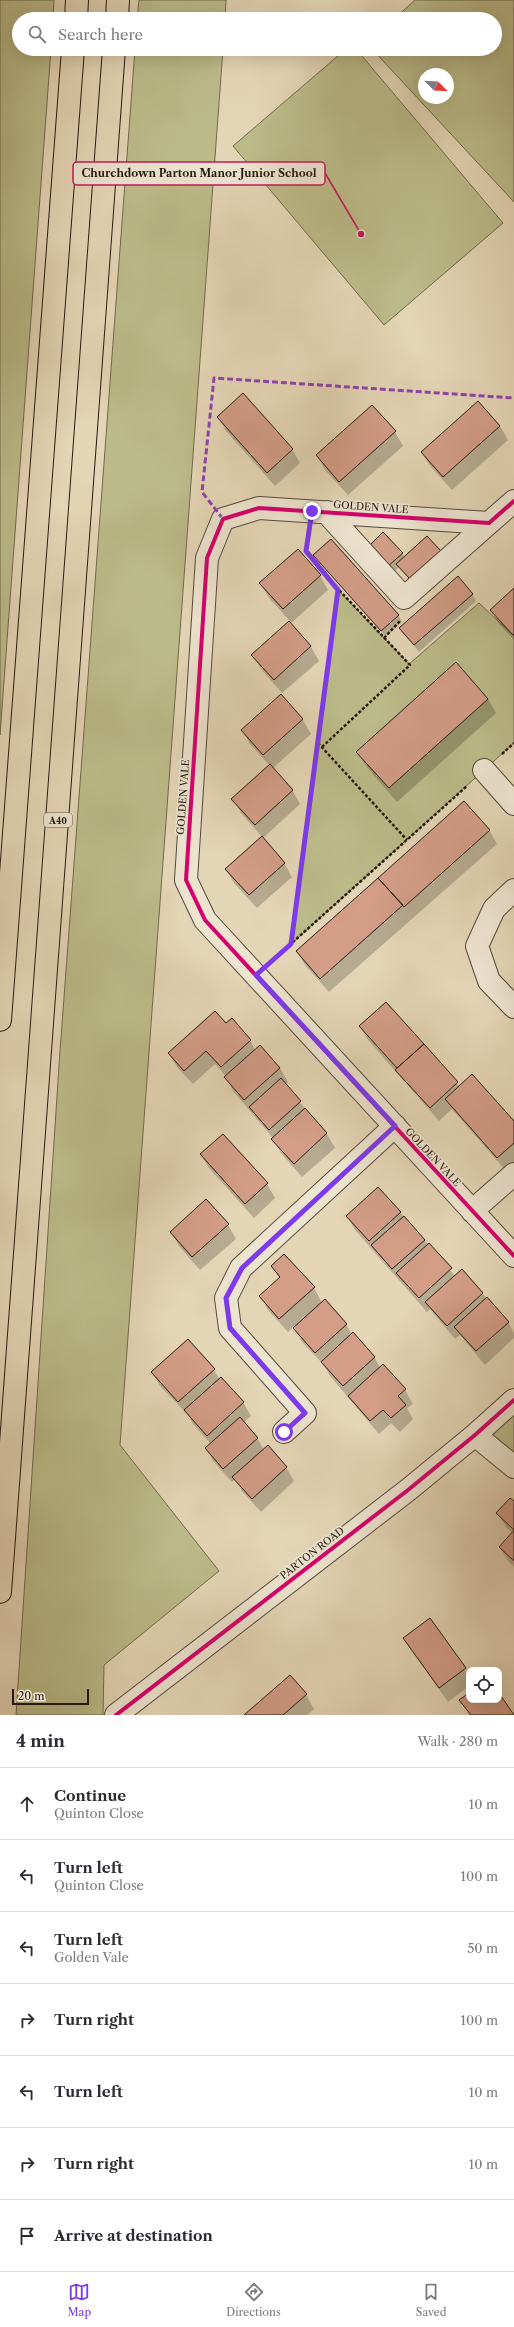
<!DOCTYPE html>
<meta charset="utf-8">
<style>
body{margin:0;font-family:"Libre Caslon Text",serif;background:#f7f7f7;color:#2b2b33}
.controls{position:absolute;right:12px;bottom:12px;display:grid;overflow:hidden;border-radius:8px;box-shadow:0 4px 16px #0002}
.controls button{width:36px;height:36px;display:grid;place-items:center;padding:0;border:0;border-bottom:1px solid #e1e1e2;background:#fff;color:#2b2b33;font:20px sans-serif}
.compass{position:absolute;left:418px;top:68px;width:36px;height:36px;border-radius:50%;background:#fff;box-shadow:0 4px 16px #0002;rotate:114deg}
.scale{position:absolute;left:12px;bottom:10px;width:77px;box-sizing:border-box;padding-left:4px;border:2px solid #271a11;border-top:0;font-size:11px;line-height:14px;white-space:nowrap;color:#271a11;-webkit-text-stroke:3px #ede4d0;paint-order:stroke}
.stop{position:absolute;width:12px;height:12px;margin:-9px;border:3px solid #7c3aed;border-radius:50%;background:#fff}
.stop.end{background:#7c3aed;border-color:#fff;box-shadow:0 1px 4px #0008}
.list{margin:0;padding:0;list-style:none}
h2{display:flex;justify-content:space-between;align-items:center;height:52px;margin:0;padding:0 16px;font-size:17px}
h2 small{font-size:13px;font-weight:400;color:#7c7c81}
.list li{display:grid;grid-template-columns:26px 1fr auto;gap:12px;align-items:center;box-sizing:border-box;height:72px;padding:0 16px;border-top:1px solid #e1e1e2}
.list b{display:block;font-size:15px;white-space:nowrap}
.list p{margin:0;font-size:13px;white-space:nowrap;color:#7c7c81}
.list em{font-size:13px;font-style:normal;color:#7c7c81}
.icon{flex:none;width:22px;height:22px;fill:none;stroke:currentColor;stroke-width:2;stroke-linecap:round;stroke-linejoin:round}
.map{position:relative;flex:none;width:514px;height:1715px;overflow:hidden}
.search{position:absolute;background:#fff;box-shadow:0 4px 16px #0002;left:12px;right:12px;top:12px;height:44px;display:flex;align-items:center;gap:10px;box-sizing:border-box;padding:0 14px;border-radius:22px;color:#7c7c81;font-size:15px}
.sheet{height:556px;background:#fff}
nav{display:flex;justify-content:space-around;align-items:center;box-sizing:border-box;height:56px;border-top:1px solid #e1e1e2;background:#fff;font-size:11px;color:#7c7c81}
nav a{display:grid;justify-items:center;gap:2px}
nav .on{color:#7c3aed}
.map>svg:first-child{display:block}
</style>
<div class="map">
<svg width="514" height="1715" viewBox="0 0 514 1715">
<rect width="100%" height="100%" fill="#e4d5b6"/>
<filter id="stains"><feTurbulence type="fractalNoise" baseFrequency=".005" numOctaves="4"/><feColorMatrix values="0 0 0 0 .2 0 0 0 0 .09 0 0 0 0 .02 0 0 0 .5 -.17"/></filter>
<radialGradient id="worn" r=".72"><stop offset=".6" stop-color="#630" stop-opacity="0"/><stop offset="1" stop-color="#630" stop-opacity=".3"/></radialGradient>
<path fill="#bbbb89" stroke="#716a4d" fill-rule="evenodd" d="M 0,0 L 54,0 L 53,19 L 19,19 L 19,49 L 51,49 L 0,735 Z
M 139,0 L 226,0 L 225,19 L 137,19 Z
M 415,0 L 514,0 L 514,202 L 372,49 L 495,49 L 495,19 L 394,19 ZM 424,74 L 448,74 L 448,98 L 424,98 Z
M 135,49 L 223,49 L 120,1445 L 219,1571 L 104,1665 L 103,1715 L 16,1715 L 60,1051 Z
M 346,49 L 356,49 L 503,223 L 384,325 L 233,146 Z
M 338,590 L 409,664 L 479,603 L 514,636 L 514,743 L 291,944 Z
M 514,1400 L 514,1467 L 475,1435 Z"/>
<path fill="#0003" d="M 478,402 L 500,426 L 508,440 L 452,490 L 430,466 L 422,453 Z
M 218,417 L 292,449 L 300,463 L 275,486 L 226,431 Z
M 395,432 L 403,446 L 348,495 L 325,470 L 317,456 Z
M 402,553 L 405,558 L 415,585 L 399,567 L 392,574 L 373,554 Z
M 315,555 L 398,615 L 402,622 L 386,637 Z
M 320,576 L 328,590 L 290,624 L 311,647 L 319,661 L 282,693 L 261,669 L 253,655 L 290,621 L 269,598 L 261,584 Z
M 514,589 L 514,640 L 499,624 L 491,610 Z
M 472,594 L 476,601 L 419,652 L 400,628 Z
M 456,664 L 488,699 L 496,713 L 397,802 L 366,766 L 358,752 Z
M 281,696 L 303,720 L 311,734 L 273,768 L 292,790 L 300,804 L 262,839 L 284,863 L 292,877 L 257,908 L 234,883 L 226,869 L 262,837 L 241,813 L 233,799 L 270,766 L 250,744 L 242,730 Z
M 489,830 L 497,844 L 329,992 L 305,965 L 297,952 Z
M 386,1003 L 460,1087 L 514,1123 L 514,1164 L 506,1171 L 452,1109 L 439,1121 L 368,1040 L 360,1026 Z
M 226,1024 L 250,1040 L 255,1050 L 260,1046 L 280,1068 L 288,1082 L 285,1085 L 327,1134 L 335,1148 L 302,1177 L 281,1153 L 273,1138 L 233,1091 L 226,1076 L 215,1064 L 193,1084 L 177,1067 L 169,1053 Z
M 223,1135 L 267,1184 L 275,1198 L 254,1218 L 209,1168 L 201,1155 Z
M 400,1212 L 455,1276 L 482,1293 L 508,1322 L 514,1333 L 514,1338 L 485,1365 L 460,1335 L 455,1339 L 430,1309 L 427,1312 L 355,1230 L 347,1216 Z
M 228,1225 L 236,1239 L 200,1270 L 179,1246 L 171,1232 Z
M 272,1266 L 314,1288 L 322,1303 L 346,1324 L 352,1335 L 375,1358 L 380,1368 L 405,1390 L 413,1404 L 407,1408 L 413,1419 L 400,1432 L 391,1423 L 379,1434 L 330,1376 L 324,1365 L 302,1342 L 293,1327 L 288,1332 L 268,1310 L 260,1296 L 280,1279 Z
M 188,1340 L 214,1370 L 220,1380 L 243,1402 L 251,1416 L 243,1423 L 257,1438 L 264,1450 L 286,1467 L 294,1481 L 261,1512 L 242,1491 L 235,1479 L 232,1482 L 214,1462 L 206,1449 L 211,1444 L 193,1424 L 188,1415 L 160,1386 L 152,1372 Z
M 514,1502 L 514,1567 L 508,1561 L 500,1547 L 512,1533 L 506,1527 L 498,1514 Z
M 430,1620 L 469,1676 L 469,1686 L 448,1702 L 404,1639 Z
M 469,1694 L 469,1700 L 499,1700 L 499,1694 L 514,1715 L 469,1715 L 461,1700 Z
M 306,1695 L 314,1709 L 307,1715 L 246,1715 Z"/>
<path fill="#d39d88" stroke="#271a11" d="M 243,393 L 293,449 L 267,473 L 217,417 Z
M 478,401 L 500,426 L 443,477 L 421,452 Z
M 372,405 L 396,431 L 339,482 L 316,455 Z
M 383,532 L 403,553 L 387,567 L 368,547 Z
M 427,536 L 441,551 L 410,579 L 396,564 Z
M 331,539 L 399,615 L 381,631 L 313,555 Z
M 298,549 L 321,575 L 283,609 L 259,583 Z
M 458,576 L 473,594 L 414,645 L 399,628 Z
M 514,588 L 514,634 L 513,635 L 490,610 Z
M 289,621 L 311,646 L 274,680 L 251,655 Z
M 456,662 L 488,699 L 389,788 L 356,752 Z
M 281,694 L 303,719 L 263,755 L 241,730 Z
M 270,764 L 293,790 L 255,825 L 231,799 Z
M 464,801 L 490,830 L 404,907 L 378,878 Z
M 262,836 L 285,863 L 249,895 L 225,869 Z
M 378,878 L 403,905 L 320,979 L 296,951 Z
M 386,1002 L 424,1044 L 397,1068 L 359,1026 Z
M 215,1011 L 226,1023 L 232,1018 L 251,1040 L 221,1067 L 206,1051 L 184,1071 L 168,1053 Z
M 424,1044 L 458,1082 L 430,1108 L 395,1070 Z
M 260,1045 L 280,1068 L 244,1100 L 224,1077 Z
M 472,1074 L 514,1121 L 514,1143 L 497,1158 L 445,1099 Z
M 281,1078 L 301,1101 L 269,1130 L 249,1107 Z
M 305,1108 L 327,1133 L 294,1164 L 271,1139 Z
M 223,1134 L 268,1183 L 245,1204 L 200,1154 Z
M 378,1187 L 401,1212 L 369,1241 L 346,1216 Z
M 206,1199 L 229,1224 L 192,1257 L 170,1232 Z
M 404,1216 L 425,1240 L 392,1269 L 371,1245 Z
M 429,1243 L 452,1268 L 419,1298 L 396,1273 Z
M 284,1254 L 315,1287 L 279,1319 L 259,1296 L 280,1277 L 271,1266 Z
M 462,1269 L 483,1293 L 447,1326 L 425,1302 Z
M 487,1297 L 509,1322 L 476,1351 L 454,1327 Z
M 325,1299 L 347,1324 L 315,1353 L 293,1328 Z
M 353,1332 L 375,1357 L 343,1386 L 321,1362 Z
M 188,1339 L 215,1369 L 178,1402 L 151,1372 Z
M 383,1364 L 406,1389 L 398,1396 L 406,1405 L 391,1418 L 383,1410 L 370,1421 L 348,1396 Z
M 221,1377 L 244,1402 L 207,1436 L 184,1410 Z
M 240,1417 L 258,1438 L 223,1469 L 205,1448 Z
M 268,1445 L 287,1467 L 252,1499 L 232,1477 Z
M 510,1498 L 514,1501 L 514,1530 L 496,1513 Z
M 514,1530 L 514,1561 L 499,1547 Z
M 430,1618 L 466,1668 L 439,1688 L 403,1638 Z
M 290,1675 L 307,1694 L 283,1715 L 244,1715 Z
M 469,1693 L 469,1700 L 499,1700 L 499,1693 L 514,1715 L 471,1715 L 459,1700 Z"/>
<g fill="none" stroke-linecap="round" stroke-linejoin="round">
<g stroke="#56493a" stroke-width="24">
<path id="minor" d="M 514,501 L 489,523 L 259,508 L 223,519 L 207,558 L 186,880 L 205,920 L 514,1256
M 326,512 L 404,598 L 489,523
M 484,770 L 514,804
M 514,890 L 494,909 L 477,946 L 489,981 L 514,1007
M 472,1211 L 514,1174
M 284,1432 L 305,1413 L 230,1328 L 226,1298 L 241,1268 L 395,1126
M 475,1435 L 514,1467
M 116,1715 L 408,1490 L 475,1435 L 514,1400"/>
</g>
<g stroke="#271a11" stroke-width="24">
<path id="highway" d="M 76,19 L 77,0
M 117,19 L 118,0
M 0,1020 L 73,49
M 0,1592 L 114,49"/>
</g>
<path stroke="#271a11" stroke-width="2.5" stroke-dasharray="3 2" stroke-linecap="butt" d="M 384,638 L 400,621
M 318,743 L 407,840
M 322,747 L 410,665 L 339,590
M 502,754 L 514,743
M 291,944 L 338,590 L 306,551 L 308,536
M 274,959 L 467,786"/>
<use href="#minor" stroke="#ede4d0" stroke-width="22"/>
<use href="#highway" stroke="#e4d5b6" stroke-width="22"/>
<path stroke="#8e44ad" stroke-width="3" stroke-dasharray="6 3" stroke-linecap="butt" d="M 223,519 L 202,492 L 214,378 L 514,398"/>
<g stroke="#ede4d0" stroke-width="6">
<path id="cycleway" d="M 514,501 L 489,523 L 259,508 L 223,519 L 207,558 L 186,880 L 205,920 L 514,1256
M 116,1715 L 408,1490 L 475,1435 L 514,1400"/>
</g>
<use href="#cycleway" stroke="#d6006c" stroke-width="4"/>
</g>
<g fill="none" stroke-linecap="round" stroke-linejoin="round">
<path stroke="#7c3aed" stroke-width="5" d="M 284,1432 L 305,1413 L 230,1328 L 226,1298 L 242,1268 L 395,1126 L 256,975 L 291,944 L 338,590 L 306,551 L 312,511"/>
</g>
<g text-anchor="middle" dominant-baseline="central" stroke-width="3.5" stroke-linejoin="round" paint-order="stroke">
<rect fill="#ede4d0" stroke="#62574a" stroke-width="1" x="44" y="813" width="28" height="14" rx="3"/>
<g font-size="9" font-weight="bold" fill="#271a11">
<text x="58" y="820">A40</text>
</g>
<g font-size="10" fill="#271a11" stroke="#ede4d0">
<text transform="translate(371 507) rotate(4)">GOLDEN VALE</text>
<text transform="translate(183 797) rotate(-86)">GOLDEN VALE</text>
<text transform="translate(433 1157) rotate(47)">GOLDEN VALE</text>
<text transform="translate(312 1553) rotate(-38)">PARTON ROAD</text>
</g>
</g>
<path fill="none" stroke="#c2185b" stroke-width="1.5" d="M361 234L325 173"/>
<circle fill="#c2185b" stroke="#ede4d0" stroke-width="1.5" cx="361" cy="234" r="4"/>
<rect fill="#ede4d0" stroke="#c2185b" stroke-width="1.5" x="73" y="162" width="252" height="23" rx="4"/>
<g font-size="11" text-anchor="middle" font-weight="bold" fill="#271a11">
<text x="199" y="177">Churchdown Parton Manor Junior School</text>
</g>
<rect width="100%" height="100%" filter="url(#stains)"/>
<rect width="100%" height="100%" fill="url(#worn)"/>
</svg>
<div class="controls">
<button><svg class="icon" aria-label="locate" viewBox="0 0 24 24"><circle cx="12" cy="12" r="6"/><path d="M12 2v4M12 18v4M2 12h4M18 12h4"/></svg></button>
</div>
<svg class="compass" viewBox="-18 -18 36 36"><path d="M0-13l5 13h-10z" fill="#e53935"/><path d="M0 13l5-13h-10z" fill="#7c7c81"/></svg>
<div class="scale">20 m</div>
<div class="stop" style="left:284px;top:1432px"></div>
<div class="stop end" style="left:312px;top:511px"></div>
<div class="search"><svg class="icon" aria-label="search" viewBox="0 0 24 24"><circle cx="10" cy="10" r="6"/><path d="M15 15l6 6"/></svg>Search here</div>
</div>
<section class="sheet">
<h2>4 min<small>Walk · 280 m</small></h2>
<ul class="list">
<li><svg class="icon" aria-label="ahead" viewBox="0 0 24 24"><path d="M12 20V5M6 11l6-6 6 6"/></svg><div><b>Continue</b><p>Quinton Close</p></div><em>10 m</em></li>
<li><svg class="icon" aria-label="left" viewBox="0 0 24 24"><path d="M17 20v-9H6M10 6l-5 5 5 5"/></svg><div><b>Turn left</b><p>Quinton Close</p></div><em>100 m</em></li>
<li><svg class="icon" aria-label="left" viewBox="0 0 24 24"><path d="M17 20v-9H6M10 6l-5 5 5 5"/></svg><div><b>Turn left</b><p>Golden Vale</p></div><em>50 m</em></li>
<li><svg class="icon" aria-label="right" viewBox="0 0 24 24"><path d="M7 20v-9h11M14 6l5 5-5 5"/></svg><div><b>Turn right</b></div><em>100 m</em></li>
<li><svg class="icon" aria-label="left" viewBox="0 0 24 24"><path d="M17 20v-9H6M10 6l-5 5 5 5"/></svg><div><b>Turn left</b></div><em>10 m</em></li>
<li><svg class="icon" aria-label="right" viewBox="0 0 24 24"><path d="M7 20v-9h11M14 6l5 5-5 5"/></svg><div><b>Turn right</b></div><em>10 m</em></li>
<li><svg class="icon" aria-label="arrive" viewBox="0 0 24 24"><path d="M6 21V4h12l-3 4 3 4H6"/></svg><div><b>Arrive at destination</b></div></li>
</ul>
</section>
<nav>
<a class="on"><svg class="icon" aria-label="map" viewBox="0 0 24 24"><path d="M3 6l6-2 6 2 6-2v14l-6 2-6-2-6 2zM9 4v14M15 6v14"/></svg>Map</a>
<a><svg class="icon" aria-label="directions" viewBox="0 0 24 24"><path d="M12 3l9 9-9 9-9-9zM9 14v-3h6M13 9l2 2-2 2"/></svg>Directions</a>
<a><svg class="icon" aria-label="saved" viewBox="0 0 24 24"><path d="M7 4h10v16l-5-4-5 4z"/></svg>Saved</a>
</nav>
